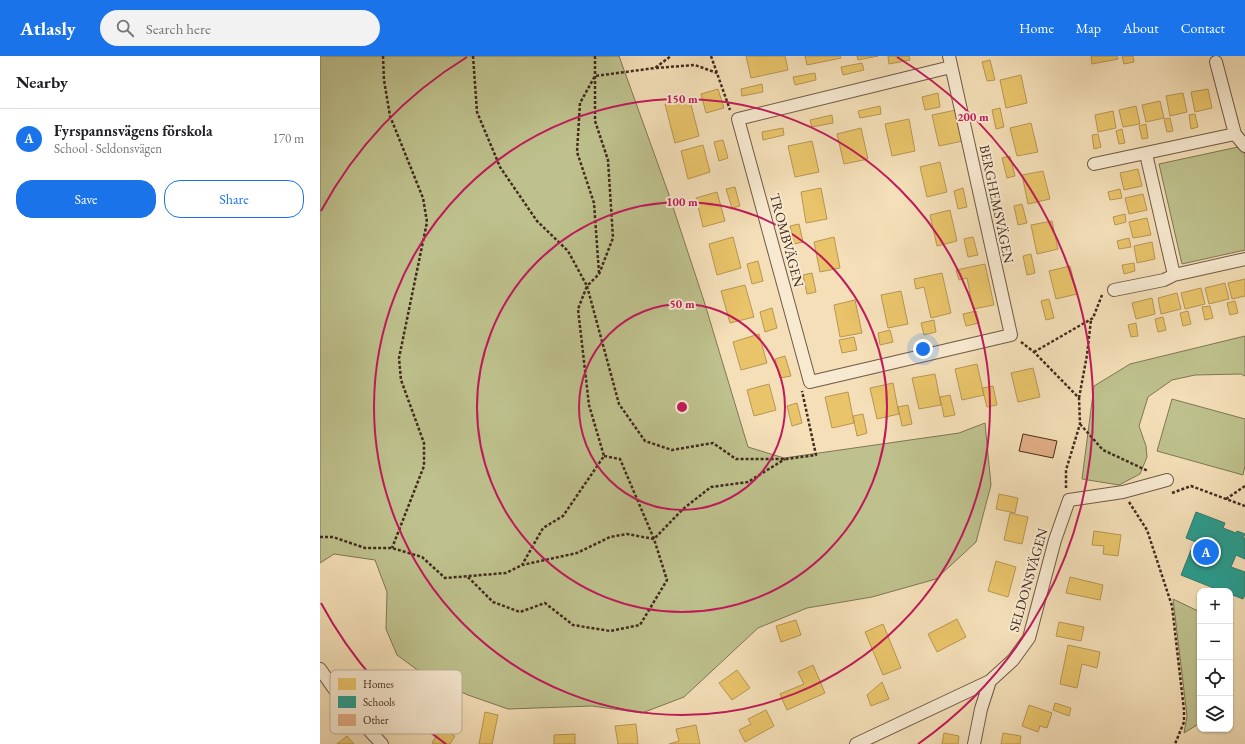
<!DOCTYPE html>
<meta charset="utf-8">
<style>
body{margin:0;font-family:"EB Garamond",serif;background:#f2f2f2;color:#202124}
.controls{position:absolute;right:12px;bottom:12px;display:grid;overflow:hidden;border-radius:8px;box-shadow:0 1px 3px #0004}
.controls button{width:36px;height:36px;display:grid;place-items:center;padding:0;border:0;border-bottom:1px solid #e0e0e0;background:#fff;color:#202124;font:20px sans-serif}
.you{position:absolute;left:603px;top:293px;width:14px;height:14px;margin:-10px;border:3px solid #fff;border-radius:50%;background:#1a73e8;box-shadow:0 0 0 6px #1a73e833}
.badge{display:grid;place-items:center;width:26px;height:26px;border-radius:50%;background:#1a73e8;color:#fff;font-size:13px;font-weight:700}
.pin{position:absolute;translate:-50% -50%;border:2px solid #fff;box-shadow:0 1px 4px #0006}
.list{margin:0;padding:0;list-style:none}
h2{display:flex;justify-content:space-between;align-items:center;height:52px;margin:0;padding:0 16px;font-size:17px}
h2 small{font-size:13px;font-weight:400;color:#757577}
.list li{display:grid;grid-template-columns:26px 1fr auto;gap:12px;align-items:center;box-sizing:border-box;height:60px;padding:0 16px;border-top:1px solid #e0e0e0}
.list b{display:block;font-size:15px;white-space:nowrap}
.list p{margin:0;font-size:13px;white-space:nowrap;color:#757577}
.list em{font-size:13px;font-style:normal;color:#757577}
.actions{display:flex;gap:8px;padding:12px 16px}
.actions a{flex:1;padding:9px 0;border:1px solid #1a73e8;border-radius:16px;text-align:center;font-size:14px;color:#1a73e8}
.actions .main{background:#1a73e8;color:#fff}
.icon{flex:none;width:22px;height:22px;fill:none;stroke:currentColor;stroke-width:2;stroke-linecap:round;stroke-linejoin:round}
.map{position:relative;flex:none;width:925px;height:688px;overflow:hidden}
header{display:flex;align-items:center;gap:24px;box-sizing:border-box;height:56px;padding:0 20px;background:#1a73e8;color:#fff}
header strong{font-size:19px}
nav{display:flex;gap:22px;margin-inline-start:auto;font-size:14px}
.search{width:280px;height:36px;background:#f2f2f2;display:flex;align-items:center;gap:10px;box-sizing:border-box;padding:0 14px;border-radius:22px;color:#757577;font-size:15px}
main{display:flex}
aside{flex:1;background:#fff}
.map>svg:first-child{display:block}
</style>
<header>
<strong>Atlasly</strong>
<div class="search"><svg class="icon" aria-label="search" viewBox="0 0 24 24"><circle cx="10" cy="10" r="6"/><path d="M15 15l6 6"/></svg>Search here</div>
<nav><a>Home</a><a>Map</a><a>About</a><a>Contact</a></nav>
</header>
<main>
<aside>
<h2>Nearby<small></small></h2>
<ul class="list">
<li><span class="badge">A</span><div><b>Fyrspannsvägens förskola</b><p>School · Seldonsvägen</p></div><em>170 m</em></li>
</ul>
<div class="actions"><a class="main">Save</a><a>Share</a></div>
</aside>
<div class="map">
<svg width="925" height="688" viewBox="0 0 925 688">
<rect width="100%" height="100%" fill="#f4dfb8"/>
<filter id="stains"><feTurbulence type="fractalNoise" baseFrequency=".005" numOctaves="4"/><feColorMatrix values="0 0 0 0 .2 0 0 0 0 .09 0 0 0 0 .02 0 0 0 .5 -.17"/></filter>
<radialGradient id="worn" r=".72"><stop offset=".6" stop-color="#630" stop-opacity="0"/><stop offset="1" stop-color="#630" stop-opacity=".3"/></radialGradient>
<path fill="#bec18d" stroke="#817656" d="M 0,0 L 299,0 L 348,136 L 384,245 L 428,391 L 464,402 L 639,377 L 665,367 L 671,429 L 656,486 L 616,523 L 552,541 L 487,552 L 438,572 L 364,641 L 322,657 L 272,650 L 188,653 L 148,639 L 107,621 L 77,599 L 66,573 L 67,536 L 55,504 L 14,498 L 0,507 Z
M 918,91 L 925,98 L 925,194 L 862,208 L 839,108 Z
M 925,280 L 925,320 L 921,318 L 875,319 L 852,324 L 828,341 L 819,370 L 826,390 L 827,401 L 820,418 L 799,429 L 762,423 L 774,330 L 810,308 Z
M 852,343 L 925,363 L 925,410 L 923,419 L 837,395 Z
M 853,543 L 880,556 L 880,667 L 864,677 L 867,660 Z"/>
<path fill="#e9c46a" stroke="#b89654" d="M 426,0 L 465,0 L 468,14 L 431,22 Z
M 485,0 L 520,0 L 521,2 L 487,9 Z
M 537,0 L 558,0 L 538,4 Z
M 568,0 L 589,0 L 590,4 L 569,8 Z
M 771,0 L 797,0 L 798,3 L 772,8 Z
M 802,0 L 813,0 L 814,6 L 804,8 Z
M 670,4 L 675,24 L 667,25 L 662,6 Z
M 542,7 L 544,14 L 523,19 L 521,11 Z
M 495,17 L 496,24 L 475,29 L 473,21 Z
M 701,19 L 707,47 L 686,52 L 680,24 Z
M 442,28 L 443,36 L 422,40 L 421,33 Z
M 398,33 L 404,52 L 386,57 L 381,38 Z
M 888,33 L 892,52 L 875,56 L 871,36 Z
M 618,37 L 620,51 L 605,54 L 602,41 Z
M 863,37 L 867,56 L 850,60 L 846,40 Z
M 369,41 L 379,80 L 355,87 L 345,48 Z
M 840,45 L 844,62 L 826,66 L 822,49 Z
M 560,50 L 561,58 L 540,62 L 538,55 Z
M 816,50 L 820,68 L 803,71 L 799,54 Z
M 680,52 L 684,71 L 676,73 L 672,54 Z
M 636,54 L 643,85 L 619,90 L 612,59 Z
M 793,55 L 796,72 L 778,76 L 775,59 Z
M 875,58 L 878,71 L 871,73 L 869,59 Z
M 512,59 L 513,67 L 492,71 L 490,64 Z
M 850,62 L 853,75 L 847,76 L 844,63 Z
M 589,63 L 595,95 L 572,100 L 565,68 Z
M 711,67 L 718,96 L 697,100 L 690,72 Z
M 826,68 L 828,82 L 822,83 L 819,70 Z
M 463,72 L 464,79 L 443,84 L 442,76 Z
M 541,72 L 548,103 L 524,108 L 517,78 Z
M 802,73 L 805,87 L 799,88 L 796,75 Z
M 778,78 L 781,91 L 774,93 L 772,79 Z
M 403,84 L 408,102 L 399,105 L 394,86 Z
M 492,85 L 499,116 L 475,121 L 468,90 Z
M 383,89 L 390,116 L 368,123 L 361,95 Z
M 690,100 L 695,120 L 687,122 L 682,102 Z
M 620,106 L 627,136 L 607,141 L 600,111 Z
M 818,113 L 822,130 L 804,134 L 800,117 Z
M 723,115 L 730,143 L 708,148 L 702,119 Z
M 415,131 L 420,150 L 412,152 L 406,133 Z
M 501,132 L 507,163 L 486,167 L 481,136 Z
M 643,132 L 647,151 L 638,153 L 634,135 Z
M 800,133 L 802,142 L 790,144 L 788,136 Z
M 397,136 L 405,165 L 383,171 L 376,142 Z
M 823,138 L 827,154 L 809,158 L 805,142 Z
M 702,148 L 707,167 L 698,169 L 694,150 Z
M 630,154 L 637,185 L 617,190 L 610,159 Z
M 805,158 L 806,166 L 795,169 L 793,161 Z
M 827,162 L 831,179 L 813,182 L 809,166 Z
M 732,165 L 738,193 L 717,198 L 711,169 Z
M 479,168 L 483,186 L 474,188 L 470,170 Z
M 413,181 L 421,212 L 397,219 L 389,188 Z
M 514,181 L 520,212 L 500,216 L 494,186 Z
M 653,181 L 658,199 L 648,201 L 644,183 Z
M 809,182 L 811,191 L 799,193 L 797,185 Z
M 832,186 L 835,203 L 817,207 L 814,190 Z
M 711,198 L 715,217 L 707,219 L 703,200 Z
M 438,205 L 443,225 L 432,228 L 427,208 Z
M 814,207 L 815,215 L 804,218 L 802,209 Z
M 665,208 L 674,249 L 653,253 L 647,222 L 639,224 L 636,214 Z
M 750,210 L 757,238 L 736,243 L 729,215 Z
M 492,217 L 496,236 L 487,238 L 483,219 Z
M 622,217 L 631,257 L 611,262 L 604,231 L 596,233 L 594,223 Z
M 925,223 L 925,240 L 912,243 L 908,227 Z
M 905,227 L 909,243 L 889,248 L 885,232 Z
M 425,229 L 434,261 L 410,267 L 401,235 Z
M 881,232 L 885,248 L 865,253 L 861,237 Z
M 581,235 L 588,268 L 568,272 L 561,239 Z
M 857,237 L 861,253 L 841,258 L 838,242 Z
M 832,242 L 835,258 L 816,263 L 812,247 Z
M 729,243 L 734,262 L 726,264 L 721,245 Z
M 535,244 L 542,277 L 520,281 L 514,249 Z
M 915,245 L 918,257 L 910,259 L 907,247 Z
M 890,250 L 893,262 L 885,264 L 882,251 Z
M 452,252 L 457,272 L 445,276 L 440,256 Z
M 656,255 L 659,267 L 646,270 L 643,258 Z
M 868,255 L 871,268 L 863,270 L 860,257 Z
M 843,261 L 846,274 L 838,276 L 835,263 Z
M 614,264 L 616,276 L 604,279 L 601,267 Z
M 816,267 L 818,280 L 811,281 L 808,269 Z
M 570,274 L 573,286 L 560,289 L 558,277 Z
M 439,278 L 447,307 L 421,314 L 413,286 Z
M 534,281 L 537,294 L 522,297 L 519,284 Z
M 465,300 L 471,320 L 460,322 L 455,303 Z
M 657,308 L 664,339 L 642,344 L 635,313 Z
M 713,312 L 720,341 L 698,346 L 691,317 Z
M 615,318 L 621,349 L 599,353 L 592,322 Z
M 573,327 L 579,358 L 557,363 L 550,332 Z
M 449,328 L 456,354 L 434,360 L 427,334 Z
M 673,330 L 677,349 L 667,351 L 662,332 Z
M 528,336 L 534,367 L 512,372 L 505,341 Z
M 630,339 L 635,359 L 624,361 L 620,341 Z
M 477,347 L 482,367 L 472,370 L 467,350 Z
M 588,349 L 592,368 L 582,370 L 578,351 Z
M 543,358 L 547,377 L 537,380 L 533,360 Z
M 679,438 L 698,442 L 695,457 L 676,453 Z
M 690,457 L 708,461 L 702,488 L 684,484 Z
M 774,475 L 801,479 L 798,500 L 783,498 L 784,490 L 772,489 Z
M 676,505 L 696,511 L 688,541 L 668,535 Z
M 750,521 L 783,529 L 780,544 L 746,537 Z
M 637,563 L 646,581 L 617,596 L 608,578 Z
M 476,564 L 481,579 L 461,586 L 456,570 Z
M 739,566 L 764,571 L 761,585 L 736,580 Z
M 563,568 L 581,612 L 563,619 L 545,576 Z
M 748,589 L 780,596 L 777,612 L 762,608 L 757,632 L 740,628 Z
M 493,609 L 505,637 L 467,654 L 460,638 L 484,628 L 478,616 Z
M 417,614 L 430,632 L 412,644 L 399,627 Z
M 562,626 L 569,643 L 551,650 L 547,639 Z
M 735,647 L 751,652 L 749,660 L 733,654 Z
M 709,649 L 732,657 L 727,672 L 720,670 L 718,676 L 702,670 Z
M 446,654 L 454,670 L 425,686 L 419,674 L 431,668 L 428,663 Z
M 165,656 L 178,659 L 172,688 L 159,688 Z
M 316,668 L 318,688 L 298,688 L 295,670 Z
M 376,669 L 380,688 L 349,688 L 359,685 L 356,673 Z
M 121,672 L 135,680 L 130,688 L 114,688 L 112,687 Z
M 624,677 L 639,680 L 638,688 L 622,688 Z
M 683,677 L 701,680 L 700,688 L 681,688 Z
M 255,678 L 255,688 L 234,688 L 234,679 Z
M 27,680 L 34,688 L 17,688 Z"/>
<path fill="#2a9d8f" stroke="#327b6d" d="M 876,456 L 905,467 L 903,472 L 916,477 L 917,475 L 925,478 L 923,482 L 925,482 L 925,503 L 916,499 L 911,511 L 925,516 L 925,539 L 923,543 L 910,538 L 910,535 L 901,535 L 861,519 L 871,494 L 887,501 L 891,492 L 866,482 Z"/>
<path fill="#e3ae86" stroke="#442b1f" d="M 703,378 L 737,385 L 733,402 L 699,395 Z"/>
<g fill="none" stroke-linecap="round" stroke-linejoin="round">
<g stroke="#705845" stroke-width="14">
<path id="minor" d="M 629,0 L 691,279 L 490,326 L 418,63 L 631,11
M 896,6 L 915,78
M 826,98 L 854,219 L 925,203
M 774,108 L 915,78 L 925,90
M 794,234 L 844,224 L 854,219
M 0,613 L 27,651 L 62,688
M 536,688 L 670,625 L 693,604 L 709,582 L 735,484 L 749,444 L 803,436 L 847,424
M 654,688 L 661,653 L 670,625"/>
</g>
<path stroke="#442b1f" stroke-width="2.5" stroke-dasharray="3 2" stroke-linecap="butt" d="M 63,0 L 64,24 L 70,60 L 103,142 L 107,166 L 79,302 L 81,324 L 104,387 L 104,410 L 72,492
M 153,0 L 157,56 L 180,111 L 217,165 L 248,195 L 267,230 L 258,253 L 269,349 L 284,400 L 243,460 L 223,472 L 202,509
M 275,0 L 275,65 L 288,104 L 293,182 L 279,218 L 267,230 L 299,348 L 325,385 L 352,394 L 393,387 L 416,403 L 466,403 L 496,399 L 482,335
M 391,0 L 410,54
M 336,12 L 375,9 L 397,17
M 279,217 L 274,147 L 257,96 L 260,47 L 275,20 L 335,12 L 351,0
M 701,286 L 714,296 L 759,342 L 760,368 L 746,414 L 746,432
M 714,296 L 773,262 L 782,239
M 759,342 L 767,299 L 771,264
M 760,368 L 783,394 L 828,415
M 852,437 L 871,430 L 925,450
M 906,443 L 925,430
M 809,446 L 827,474 L 852,550 L 864,654 L 864,666 L 855,688
M 0,481 L 13,481 L 45,492 L 72,492 L 102,501 L 125,522 L 186,517 L 202,509 L 257,497 L 290,481 L 307,478 L 334,483 L 363,453 L 391,431 L 428,426 L 465,403
M 148,521 L 173,546 L 200,556 L 225,547 L 253,569 L 290,575 L 320,569 L 347,524 L 334,483 L 300,403 L 284,400"/>
<use href="#minor" stroke="#f8ead1" stroke-width="12"/>
</g>
<g fill="none" stroke="#c2185b" stroke-width="2">
<circle cx="362" cy="351" r="103"/>
<circle cx="362" cy="351" r="205"/>
<circle cx="362" cy="351" r="308"/>
<path d="M126 688A411 411 0 0 1 1 547M1 155A411 411 0 0 1 147 1M577 1A411 411 0 0 1 598 688"/>
</g>
<g text-anchor="middle" dominant-baseline="central" stroke-width="4" stroke-linejoin="round" paint-order="stroke">
<g font-size="14" fill="#442b1f" stroke="#f8ead1">
<text transform="translate(677 148) rotate(78)">BERGHEMSVÄGEN</text>
<text transform="translate(467 184) rotate(75)">TROMBVÄGEN</text>
<text transform="translate(708 524) rotate(-74)">SELDONSVÄGEN</text>
</g>
</g>
<rect x="10" y="614" width="132" height="64" rx="6" fill="#f8ead1" stroke="#c2b19c" stroke-width="1"/>
<rect x="18" y="622" width="18" height="12" fill="#e9c46a"/>
<rect x="18" y="640" width="18" height="12" fill="#2a9d8f"/>
<rect x="18" y="658" width="18" height="12" fill="#e3ae86"/>
<g font-size="11" fill="#442b1f">
<text x="43" y="632">Homes</text>
<text x="43" y="650">Schools</text>
<text x="43" y="668">Other</text>
</g>
<circle cx="362" cy="351" r="6" fill="#c2185b" stroke="#f8ead1" stroke-width="2"/>
<g font-size="12" text-anchor="middle" font-weight="bold" fill="#c2185b" stroke="#f8ead1" stroke-width="4" stroke-linejoin="round" paint-order="stroke">
<text x="362" y="47">150 m</text>
<text x="653" y="65">200 m</text>
<text x="362" y="150">100 m</text>
<text x="362" y="252">50 m</text>
</g>
<rect width="100%" height="100%" filter="url(#stains)"/>
<rect width="100%" height="100%" fill="url(#worn)"/>
</svg>
<div class="controls">
<button>+</button>
<button>−</button>
<button><svg class="icon" aria-label="locate" viewBox="0 0 24 24"><circle cx="12" cy="12" r="6"/><path d="M12 2v4M12 18v4M2 12h4M18 12h4"/></svg></button>
<button><svg class="icon" aria-label="layers" viewBox="0 0 24 24"><path d="M12 4l9 5-9 5-9-5zM3 14l9 5 9-5"/></svg></button>
</div>
<div class="you"></div>
<div class="pin badge" style="left:886px;top:496px">A</div>
</div>
</main>
